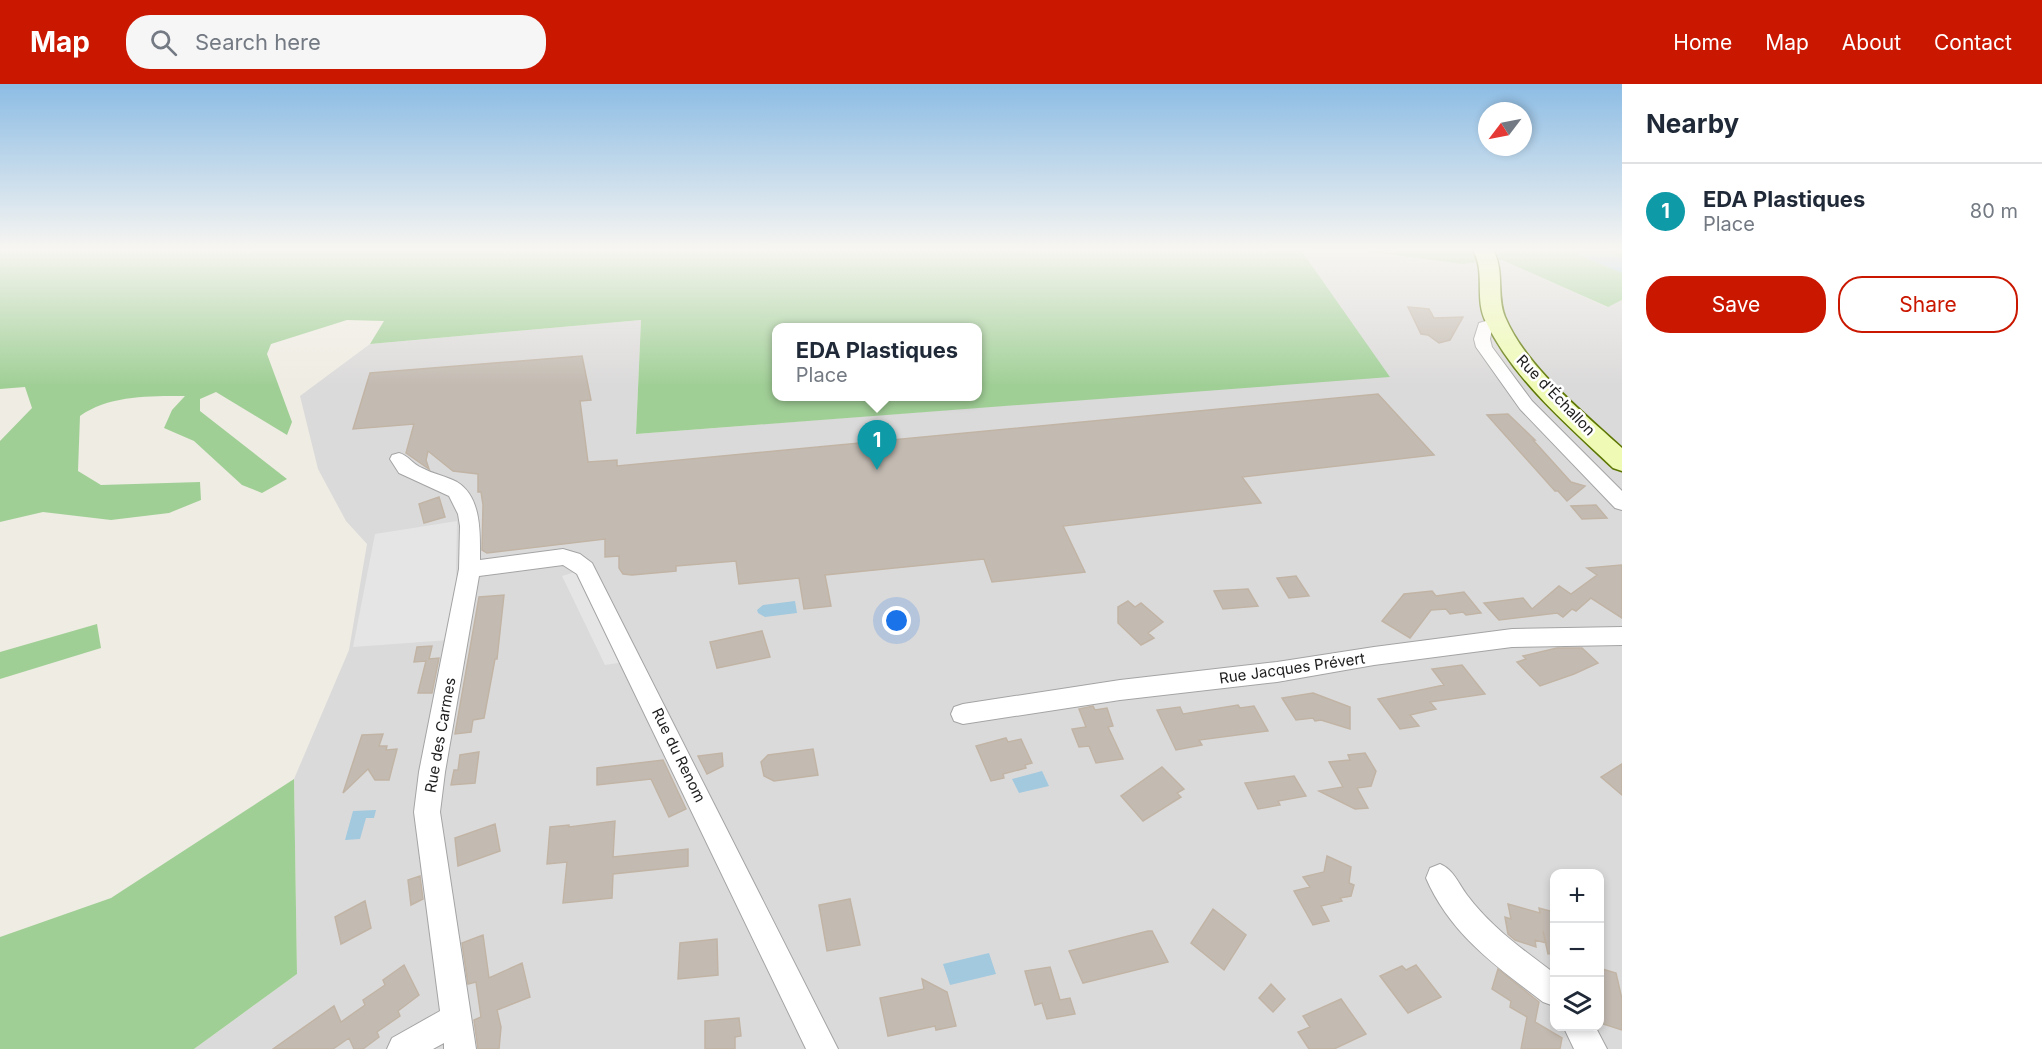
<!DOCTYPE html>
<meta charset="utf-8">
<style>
body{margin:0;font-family:Inter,sans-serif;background:#f6f6f7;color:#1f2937}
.controls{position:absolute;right:18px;bottom:18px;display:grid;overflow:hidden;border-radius:12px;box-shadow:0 3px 9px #0003}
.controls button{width:54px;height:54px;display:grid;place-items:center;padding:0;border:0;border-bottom:2px solid #e0e1e3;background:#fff;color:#1f2937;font:30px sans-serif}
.compass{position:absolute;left:1478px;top:18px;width:54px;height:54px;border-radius:50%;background:#fff;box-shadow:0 3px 9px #0003;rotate:238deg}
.you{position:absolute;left:897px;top:537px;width:21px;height:21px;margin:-15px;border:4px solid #fff;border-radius:50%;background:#1a73e8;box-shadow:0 0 0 9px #1a73e833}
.badge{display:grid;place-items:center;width:39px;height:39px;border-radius:50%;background:#ca1700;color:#fff;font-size:20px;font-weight:700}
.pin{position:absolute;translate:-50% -50px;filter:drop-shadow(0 2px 3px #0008)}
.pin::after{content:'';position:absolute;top:32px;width:21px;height:18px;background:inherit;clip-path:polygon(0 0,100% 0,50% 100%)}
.popup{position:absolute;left:772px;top:239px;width:210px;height:78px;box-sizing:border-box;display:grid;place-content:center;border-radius:12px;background:#fff;filter:drop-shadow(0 2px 4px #0005);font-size:20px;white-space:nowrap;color:#747a83}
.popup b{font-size:22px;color:#1f2937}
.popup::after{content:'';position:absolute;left:50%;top:100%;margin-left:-12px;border:12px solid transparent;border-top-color:#fff}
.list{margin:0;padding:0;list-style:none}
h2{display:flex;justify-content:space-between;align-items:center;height:78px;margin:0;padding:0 24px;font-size:26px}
h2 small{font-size:20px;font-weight:400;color:#747a83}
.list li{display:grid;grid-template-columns:39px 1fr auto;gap:18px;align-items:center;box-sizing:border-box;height:96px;padding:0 24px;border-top:2px solid #e0e1e3}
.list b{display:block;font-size:22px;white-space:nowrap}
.list p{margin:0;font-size:20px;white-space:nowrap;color:#747a83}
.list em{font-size:20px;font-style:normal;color:#747a83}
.actions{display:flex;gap:12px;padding:18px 24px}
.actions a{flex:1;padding:14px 0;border:2px solid #ca1700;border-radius:24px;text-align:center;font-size:21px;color:#ca1700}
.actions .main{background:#ca1700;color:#fff}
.icon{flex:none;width:33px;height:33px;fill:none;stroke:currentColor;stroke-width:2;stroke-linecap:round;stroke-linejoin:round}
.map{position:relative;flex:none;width:1622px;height:965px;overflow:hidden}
header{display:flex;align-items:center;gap:36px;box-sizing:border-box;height:84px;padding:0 30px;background:#ca1700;color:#fff}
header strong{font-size:28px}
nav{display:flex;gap:33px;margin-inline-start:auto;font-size:21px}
.search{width:420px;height:54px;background:#f6f6f7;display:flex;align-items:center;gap:15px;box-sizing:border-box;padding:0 21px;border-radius:24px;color:#747a83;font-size:22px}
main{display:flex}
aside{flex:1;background:#fff}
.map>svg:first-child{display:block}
</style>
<header>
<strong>Map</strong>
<div class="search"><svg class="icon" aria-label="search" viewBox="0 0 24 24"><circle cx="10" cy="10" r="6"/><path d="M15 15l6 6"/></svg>Search here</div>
<nav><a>Home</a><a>Map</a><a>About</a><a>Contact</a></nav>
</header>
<main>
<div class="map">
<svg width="1622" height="965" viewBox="0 0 1622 965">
<rect width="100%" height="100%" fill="#efece3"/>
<path fill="#dbdada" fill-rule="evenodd" d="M 1301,166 L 1354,166 L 1462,180 L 1502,176 L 1607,223 L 1622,216 L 1622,965 L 194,965 L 297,890 L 294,695 L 349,566 L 367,460 L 346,437 L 318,385 L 300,312 L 370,260 L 641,236 L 636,350 L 1389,292 ZM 1554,790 L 1600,790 L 1600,942 L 1554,942 Z"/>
<path fill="#a0cf96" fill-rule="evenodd" d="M 0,166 L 1301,166 L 1390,293 L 636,350 L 641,236 L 370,260 L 384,237 L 347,236 L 271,260 L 267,270 L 292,338 L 287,351 L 216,308 L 200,315 L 200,327 L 287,395 L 262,409 L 242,401 L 194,357 L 164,344 L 172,326 L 185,312 C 151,312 109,311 80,332 L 78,387 L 101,401 L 200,398 L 201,416 L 169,429 L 111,436 L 43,428 L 0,438 L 0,357 L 32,324 L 25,303 L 0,305 ZM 776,243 L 978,243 L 978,312 L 776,312 Z
M 1354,166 L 1622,166 L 1622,216 L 1608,223 L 1502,176 L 1462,180 Z
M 97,540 L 101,564 L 0,595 L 0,568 Z
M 294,695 L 297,890 L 194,965 L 0,965 L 0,853 L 111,814 Z"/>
<path fill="#e5e5e5" d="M 457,437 L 456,488 L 459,511 L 449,556 L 353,563 L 375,450 Z
M 585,485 L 632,577 L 605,581 L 562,492 Z"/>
<path fill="#a2c9de" d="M 795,517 L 797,529 L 765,533 L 758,529 L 757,526 L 763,521 Z
M 1042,687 L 1049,702 L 1019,709 L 1012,695 Z
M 376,726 L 374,734 L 366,734 L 360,755 L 345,756 L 353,727 Z
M 989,869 L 996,890 L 950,901 L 943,880 Z"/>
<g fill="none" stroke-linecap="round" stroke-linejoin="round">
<path fill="#a2c9de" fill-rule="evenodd" d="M 1576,166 L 1605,166 L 1622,174 L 1622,189 L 1579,171 Z"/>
</g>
<path fill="#c3bbb2" stroke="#c1b4a5" stroke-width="1.5" d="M 1408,223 L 1429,225 L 1434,234 L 1463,233 L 1450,256 L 1439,259 L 1428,251 L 1421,250 Z
M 582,272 L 591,316 L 580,317 L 588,378 L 617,376 L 617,382 L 1378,310 L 1434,371 L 1242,393 L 1261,419 L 1063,442 L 1085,488 L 992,498 L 984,475 L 825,491 L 831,522 L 804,525 L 799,494 L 739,500 L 736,477 L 676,482 L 676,487 L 632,491 L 623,490 L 619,484 L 619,472 L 605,473 L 605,455 L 487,469 L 482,466 L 483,421 L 481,408 L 478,408 L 478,390 L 453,387 L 428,367 L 426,376 L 429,385 L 406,369 L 414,340 L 353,345 L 370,289 Z
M 1508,330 L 1535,356 L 1533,356 L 1571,398 L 1585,402 L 1567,417 L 1558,407 L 1555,407 L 1487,331 Z
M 439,413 L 445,433 L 424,439 L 419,420 Z
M 1596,421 L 1607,434 L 1582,435 L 1571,422 Z
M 1622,481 L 1622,534 L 1591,514 L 1576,527 L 1572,525 L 1563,533 L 1557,529 L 1499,536 L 1484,519 L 1523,514 L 1532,525 L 1559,502 L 1571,510 L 1597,491 L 1587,484 Z
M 1296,492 L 1309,512 L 1289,514 L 1277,494 Z
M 1248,505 L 1258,522 L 1223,525 L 1214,507 Z
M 1432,507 L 1436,512 L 1464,508 L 1481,529 L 1466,531 L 1463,528 L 1450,530 L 1446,525 L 1431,526 L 1410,554 L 1382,537 L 1404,510 Z
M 504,511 L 497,575 L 495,575 L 484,634 L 473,636 L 471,648 L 455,650 L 479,513 Z
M 1128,517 L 1135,523 L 1141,519 L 1163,538 L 1148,549 L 1154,554 L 1141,561 L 1118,539 L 1118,523 Z
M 762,547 L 770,573 L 717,584 L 710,558 Z
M 432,562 L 429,575 L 439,574 L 432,609 L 418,609 L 426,577 L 414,578 L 417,563 Z
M 1557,564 L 1582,564 L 1598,579 L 1574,590 L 1540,602 L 1517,578 L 1526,575 L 1523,572 Z
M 1462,581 L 1485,610 L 1430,618 L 1436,625 L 1410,631 L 1419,642 L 1400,645 L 1378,615 L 1444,601 L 1432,585 Z
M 1313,609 L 1350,623 L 1350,645 L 1321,636 L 1315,637 L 1313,634 L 1296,636 L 1282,614 Z
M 1238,621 L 1240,624 L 1254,622 L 1268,647 L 1199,656 L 1202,661 L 1176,666 L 1157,626 L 1180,623 L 1183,630 Z
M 1093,622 L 1095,626 L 1107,624 L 1113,642 L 1108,643 L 1123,675 L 1096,679 L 1089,662 L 1079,663 L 1072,645 L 1086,643 L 1079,625 Z
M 383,650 L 379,662 L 387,662 L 386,666 L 397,665 L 389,696 L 375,696 L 368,685 L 343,709 L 362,651 Z
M 1006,654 L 1008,658 L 1021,655 L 1032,679 L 1025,681 L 1026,684 L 1003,690 L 1004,694 L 991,697 L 976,662 Z
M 813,665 L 818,691 L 774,697 L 764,692 L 761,678 L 768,671 Z
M 479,668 L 475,699 L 451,701 L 454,686 L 458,686 L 460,671 Z
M 722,669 L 723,682 L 707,690 L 698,672 Z
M 1365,669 L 1376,687 L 1371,702 L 1357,704 L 1368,724 L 1355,725 L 1319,707 L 1343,703 L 1329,678 L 1350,676 L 1348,671 Z
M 663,676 L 686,725 L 669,733 L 651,695 L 597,701 L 597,684 Z
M 1622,680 L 1622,711 L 1601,693 Z
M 1162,683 L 1184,705 L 1177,709 L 1181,713 L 1143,737 L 1121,712 Z
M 1294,692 L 1306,712 L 1278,717 L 1280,721 L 1258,725 L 1245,699 Z
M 615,737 L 613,773 L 688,765 L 688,782 L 613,790 L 612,814 L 563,819 L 567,778 L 547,780 L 550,743 L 569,741 L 569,743 Z
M 495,740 L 500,767 L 458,782 L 455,754 Z
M 1327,772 L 1351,783 L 1349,799 L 1354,801 L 1351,812 L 1340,814 L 1342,817 L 1321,822 L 1329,837 L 1313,841 L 1294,807 L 1310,803 L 1303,793 L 1324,788 Z
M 420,792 L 423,815 L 411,821 L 408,796 Z
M 850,815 L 860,861 L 827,867 L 819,821 Z
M 365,817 L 371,844 L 341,860 L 335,833 Z
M 1508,820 L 1540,829 L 1539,824 L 1554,828 L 1554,869 L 1548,870 L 1543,847 L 1546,859 L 1535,856 L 1536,863 L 1515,856 L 1508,850 L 1505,833 L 1511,835 Z
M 1213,825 L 1246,851 L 1224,886 L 1191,859 Z
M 1148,847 L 1152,847 L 1168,878 L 1083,899 L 1069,867 Z
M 483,851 L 489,894 L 522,879 L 530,913 L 497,926 L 501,943 L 499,965 L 478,965 L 474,936 L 481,933 L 476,898 L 468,900 L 462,859 Z
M 717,855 L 718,891 L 678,895 L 680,859 Z
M 404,881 L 419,911 L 398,927 L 400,932 L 377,948 L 379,953 L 363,965 L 354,965 L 349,954 L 333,965 L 273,965 L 334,922 L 341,938 L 365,921 L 363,916 L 385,901 L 383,896 Z
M 1416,881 L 1441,913 L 1408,929 L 1380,892 L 1402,882 L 1406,886 Z
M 1050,883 L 1060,916 L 1070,914 L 1075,930 L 1047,935 L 1042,919 L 1035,921 L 1025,887 Z
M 1599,884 L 1616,889 L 1622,915 L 1622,946 L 1603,940 L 1599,926 Z
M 1498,885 L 1539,918 L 1535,938 L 1562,954 L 1560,965 L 1521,965 L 1527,933 L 1510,923 L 1511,917 L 1492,905 Z
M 922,895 L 947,908 L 956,942 L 936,946 L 935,942 L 888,952 L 880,914 L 924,905 Z
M 1271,900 L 1285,915 L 1273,928 L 1259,914 Z
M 1341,915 L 1366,950 L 1334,965 L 1309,965 L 1298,948 L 1310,943 L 1303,932 Z
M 739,934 L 741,952 L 735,953 L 735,965 L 705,965 L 705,937 Z"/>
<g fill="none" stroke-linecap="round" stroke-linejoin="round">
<g stroke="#a4a4a4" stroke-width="2">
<path id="minor" d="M 1496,234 L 1504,239 L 1502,242 L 1492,245 L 1490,255 L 1492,263 L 1532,317 L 1622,407 L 1622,426 L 1615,424 L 1520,325 L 1476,263 L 1474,255 L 1479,239 Z
M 399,369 C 408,371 412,380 422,384 C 433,390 446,392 457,398 C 482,413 480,450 480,476 L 563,465 L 580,470 L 592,479 L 838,965 L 806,965 L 577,490 L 563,481 L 479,492 L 445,688 L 440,728 L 476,965 L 444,965 L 444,959 L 433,965 L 387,965 L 392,954 L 440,927 L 414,728 L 419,688 L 459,485 L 460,442 L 458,430 L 449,412 L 399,389 L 390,375 L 392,371 Z
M 1622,543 L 1622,561 L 1512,563 L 1374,581 L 1277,598 L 1120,616 L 963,640 L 954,637 L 951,630 L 954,623 L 963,620 L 1120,596 L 1277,578 L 1374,563 L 1512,545 Z
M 1440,780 C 1454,786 1458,799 1467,811 C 1491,843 1522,865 1554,889 L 1554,922 L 1543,918 C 1497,883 1450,850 1426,794 L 1430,784 Z
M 1563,942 L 1595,942 L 1607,965 L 1574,965 Z"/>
</g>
<g stroke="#5c7602" stroke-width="3">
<path id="secondary" d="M 1473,166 L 1493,166 C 1505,187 1496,211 1505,233 C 1526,283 1583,328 1622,364 L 1622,387 L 1613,384 C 1567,340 1514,296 1486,238 C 1474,215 1486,189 1473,166 Z"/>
</g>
<use href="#minor" fill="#fff" fill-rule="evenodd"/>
<use href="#secondary" fill="#effbb5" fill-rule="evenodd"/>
</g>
<linearGradient id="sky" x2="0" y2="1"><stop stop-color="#8cbce4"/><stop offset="0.55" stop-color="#f8f6f2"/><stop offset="1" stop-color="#f8f6f2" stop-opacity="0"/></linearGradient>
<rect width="1622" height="301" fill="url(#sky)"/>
<g text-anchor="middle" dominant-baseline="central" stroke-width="5" stroke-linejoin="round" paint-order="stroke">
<g font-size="15" fill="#1d1d1d" stroke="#fff">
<text transform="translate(1556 311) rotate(46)">Rue d'Échallon</text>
<text transform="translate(1292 584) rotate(-8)">Rue Jacques Prévert</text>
<text transform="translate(440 651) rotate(-80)">Rue des Carmes</text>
<text transform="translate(679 671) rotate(64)">Rue du Renom</text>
</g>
</g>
</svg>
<div class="controls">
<button>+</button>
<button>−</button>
<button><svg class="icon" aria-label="layers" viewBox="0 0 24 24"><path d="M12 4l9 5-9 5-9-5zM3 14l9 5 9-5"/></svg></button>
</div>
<svg class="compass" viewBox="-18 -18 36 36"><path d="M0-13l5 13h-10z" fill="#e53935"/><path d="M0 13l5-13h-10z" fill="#747a83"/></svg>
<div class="you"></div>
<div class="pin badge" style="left:877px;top:386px;background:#0f9aa8">1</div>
<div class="popup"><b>EDA Plastiques</b>Place</div>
</div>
<aside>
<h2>Nearby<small></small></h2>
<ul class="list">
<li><span class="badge" style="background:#0f9aa8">1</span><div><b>EDA Plastiques</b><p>Place</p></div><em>80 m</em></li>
</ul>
<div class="actions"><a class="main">Save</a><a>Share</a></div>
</aside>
</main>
